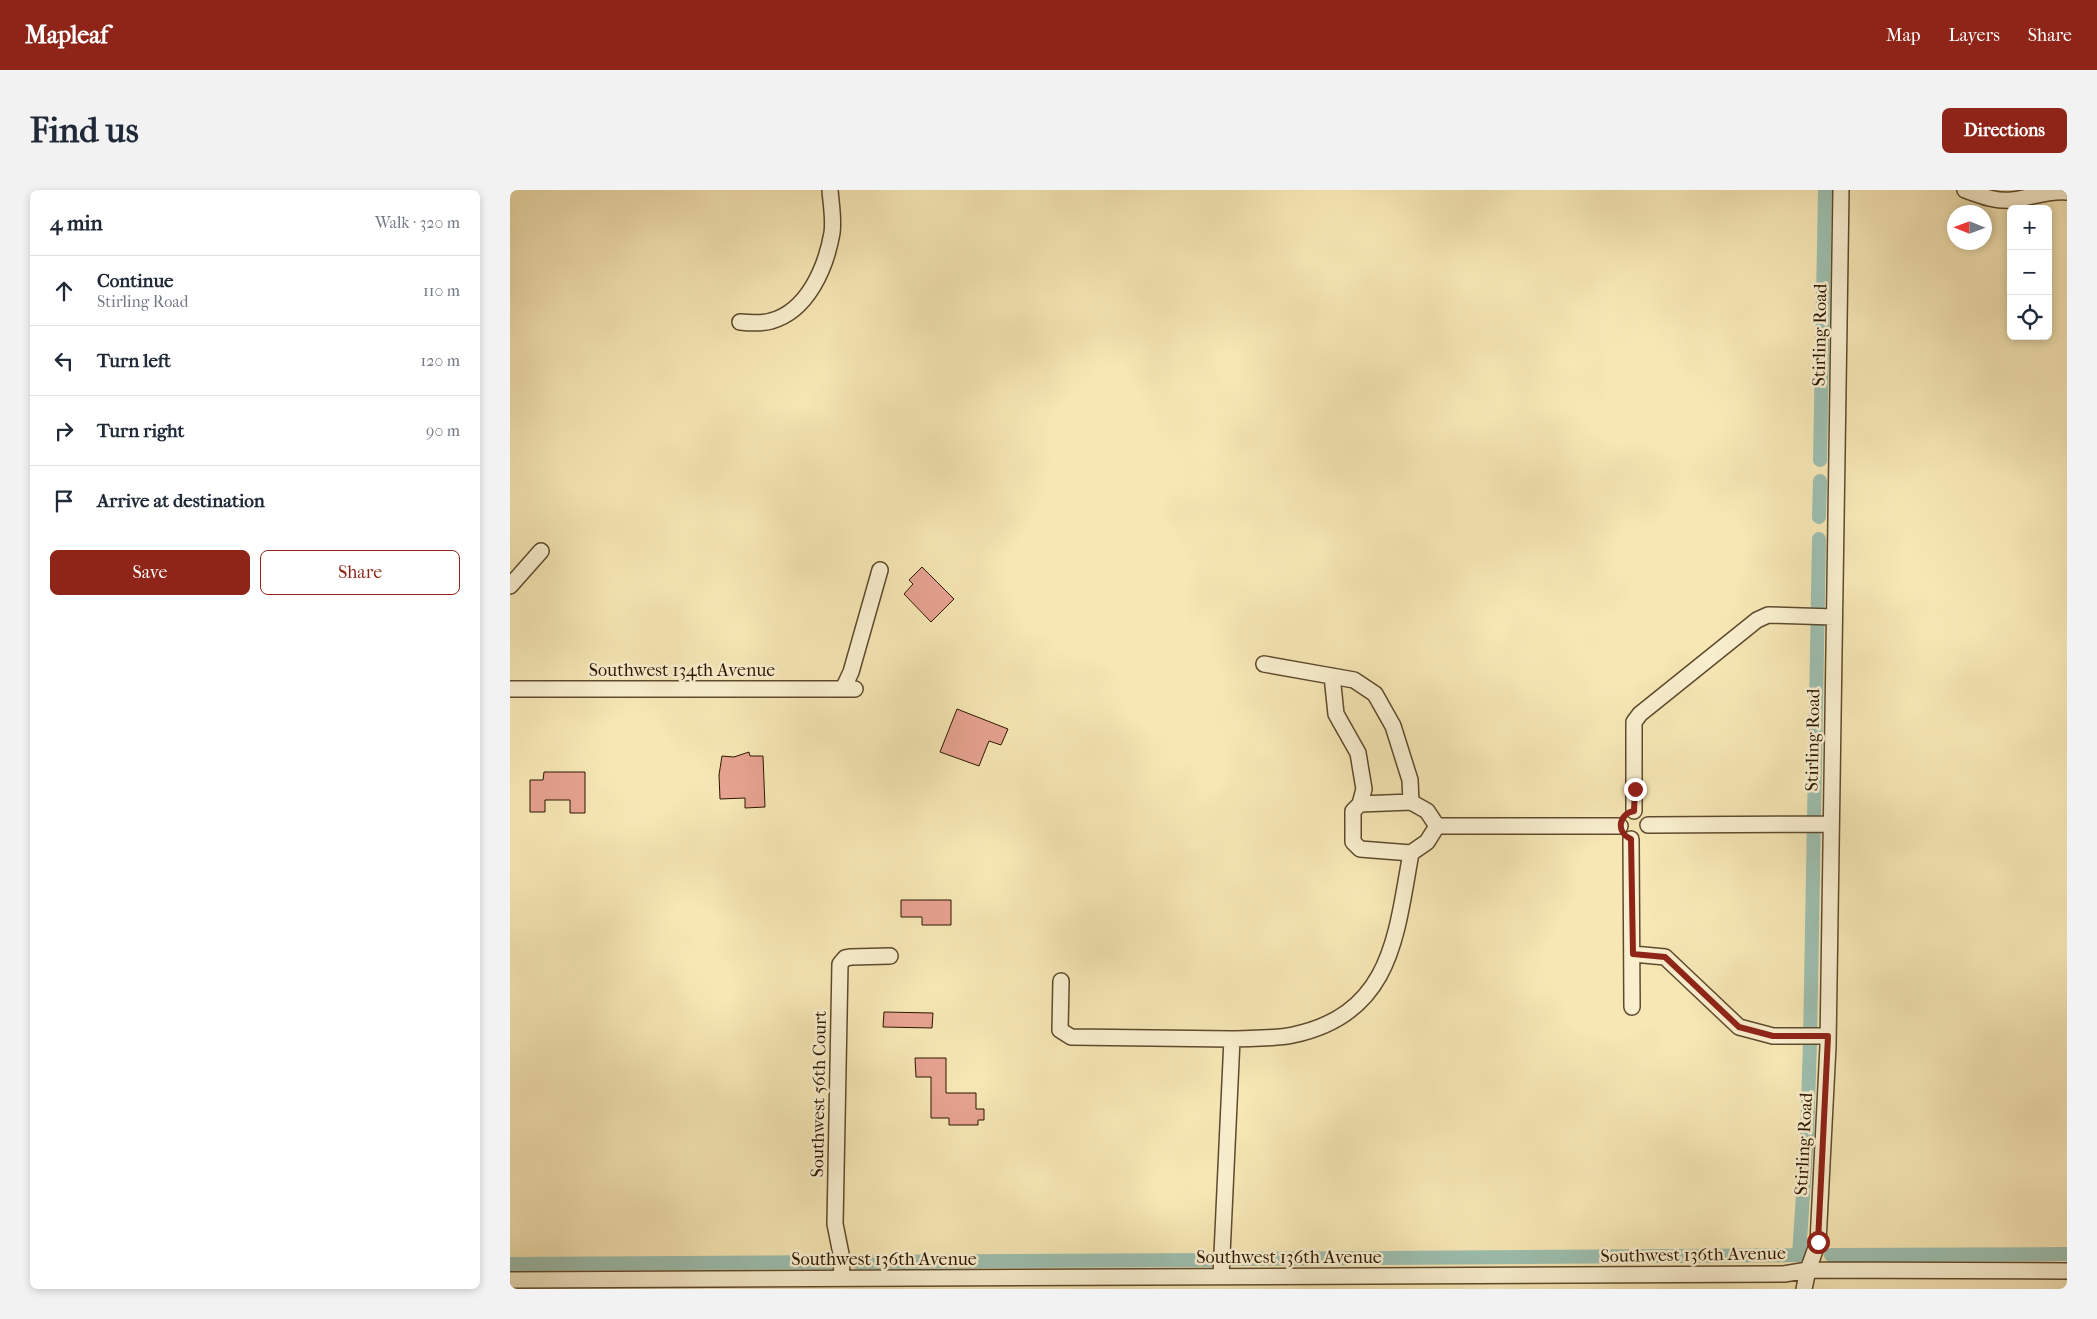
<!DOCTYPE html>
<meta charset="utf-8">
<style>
body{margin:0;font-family:"IM FELL French Canon",serif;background:#f2f2f3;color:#1f2937}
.controls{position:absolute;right:15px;top:15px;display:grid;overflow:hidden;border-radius:8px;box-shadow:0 2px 8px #0003}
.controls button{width:45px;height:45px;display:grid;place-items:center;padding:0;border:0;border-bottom:1px solid #e0e1e3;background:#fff;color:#1f2937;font:25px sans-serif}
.compass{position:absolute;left:1437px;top:15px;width:45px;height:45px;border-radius:50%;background:#fff;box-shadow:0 2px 8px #0003;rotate:271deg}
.stop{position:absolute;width:15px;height:15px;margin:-11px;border:4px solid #8f2418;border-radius:50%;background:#fff}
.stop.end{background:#8f2418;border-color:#fff;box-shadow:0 1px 5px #0008}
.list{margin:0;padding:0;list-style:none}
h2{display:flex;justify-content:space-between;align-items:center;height:65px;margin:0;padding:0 20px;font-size:21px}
h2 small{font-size:16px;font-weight:400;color:#747a83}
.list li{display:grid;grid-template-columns:32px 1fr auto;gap:15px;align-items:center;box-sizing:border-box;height:70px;padding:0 20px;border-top:1px solid #e0e1e3}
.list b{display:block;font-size:19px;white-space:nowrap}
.list p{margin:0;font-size:16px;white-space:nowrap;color:#747a83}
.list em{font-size:16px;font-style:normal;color:#747a83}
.actions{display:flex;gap:10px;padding:15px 20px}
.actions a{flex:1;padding:11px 0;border:1px solid #8f2418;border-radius:8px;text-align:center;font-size:18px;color:#8f2418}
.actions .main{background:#8f2418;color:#fff}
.icon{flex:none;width:28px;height:28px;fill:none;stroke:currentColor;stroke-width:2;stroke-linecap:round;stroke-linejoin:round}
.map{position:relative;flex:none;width:1557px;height:1099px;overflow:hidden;border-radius:8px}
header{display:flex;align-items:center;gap:30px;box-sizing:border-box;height:70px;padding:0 25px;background:#8f2418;color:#fff}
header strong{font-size:24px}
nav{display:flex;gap:28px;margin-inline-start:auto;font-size:18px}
.intro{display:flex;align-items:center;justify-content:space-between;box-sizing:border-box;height:120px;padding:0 30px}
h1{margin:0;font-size:35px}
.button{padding:12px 22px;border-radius:8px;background:#8f2418;color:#fff;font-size:18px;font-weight:700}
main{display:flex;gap:30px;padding:0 30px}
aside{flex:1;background:#fff;border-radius:8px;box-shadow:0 2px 8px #0003}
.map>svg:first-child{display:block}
</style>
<header>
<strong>Mapleaf</strong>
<nav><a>Map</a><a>Layers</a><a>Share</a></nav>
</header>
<div class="intro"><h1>Find us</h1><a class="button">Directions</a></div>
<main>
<aside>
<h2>4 min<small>Walk · 320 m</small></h2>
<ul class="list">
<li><svg class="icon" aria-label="ahead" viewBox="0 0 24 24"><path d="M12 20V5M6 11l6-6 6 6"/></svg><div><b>Continue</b><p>Stirling Road</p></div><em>110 m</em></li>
<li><svg class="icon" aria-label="left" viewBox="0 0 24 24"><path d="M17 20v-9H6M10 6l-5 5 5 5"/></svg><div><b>Turn left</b></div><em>120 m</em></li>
<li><svg class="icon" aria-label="right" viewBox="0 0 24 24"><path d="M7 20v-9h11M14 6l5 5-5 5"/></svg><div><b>Turn right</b></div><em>90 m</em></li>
<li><svg class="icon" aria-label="arrive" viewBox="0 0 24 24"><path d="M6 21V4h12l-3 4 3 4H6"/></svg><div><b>Arrive at destination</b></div></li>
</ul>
<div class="actions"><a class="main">Save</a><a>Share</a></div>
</aside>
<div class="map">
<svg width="1557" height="1099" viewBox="0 0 1557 1099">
<rect width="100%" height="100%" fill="#f6e7b5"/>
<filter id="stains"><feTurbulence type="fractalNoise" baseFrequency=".004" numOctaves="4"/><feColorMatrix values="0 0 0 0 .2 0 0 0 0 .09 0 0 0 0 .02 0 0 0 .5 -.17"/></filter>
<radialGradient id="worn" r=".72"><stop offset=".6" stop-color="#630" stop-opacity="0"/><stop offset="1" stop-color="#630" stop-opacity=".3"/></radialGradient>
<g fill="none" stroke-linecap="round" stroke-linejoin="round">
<path stroke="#9dbfb0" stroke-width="14" d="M 1310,270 L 1315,0
M 1309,327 L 1310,291
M 1321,1065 L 1557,1064
M 722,1069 L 1289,1065 L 1297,945 L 1300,852 L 1309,349
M 347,1072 L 701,1070
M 0,1074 L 326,1072"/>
</g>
<path fill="#e7a391" stroke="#2b1600" d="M 412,377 L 444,409 L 421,432 L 394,404 L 403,394 L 399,390 Z
M 447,519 L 498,539 L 491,555 L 479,551 L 469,576 L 430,562 Z
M 239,562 L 240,566 L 253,566 L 255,617 L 235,618 L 235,608 L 210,609 L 209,585 L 212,566 L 224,567 Z
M 34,582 L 75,582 L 75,623 L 60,623 L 60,610 L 35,610 L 35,622 L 20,622 L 20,590 L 33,590 Z
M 391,710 L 441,710 L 441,735 L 412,735 L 412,727 L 391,727 Z
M 374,822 L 423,823 L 422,838 L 373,837 Z
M 405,868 L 436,868 L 436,903 L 466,903 L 466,919 L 474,919 L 474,930 L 468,930 L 468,935 L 439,935 L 439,928 L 421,928 L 421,887 L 406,887 Z"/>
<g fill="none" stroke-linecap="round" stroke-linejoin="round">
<g stroke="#5e4a2d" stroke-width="18">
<path id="minor" d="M 1455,0 C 1469,5 1486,12 1502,10 C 1519,8 1539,0 1557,2
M 230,132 C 240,133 251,134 261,131 C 298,121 316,77 322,43 C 324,29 321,14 320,0
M 0,396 L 31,361
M 754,474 L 844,490 L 865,504 L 883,536 L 900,590 L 901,612
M 822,486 L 826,524 L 848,563 L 854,599 L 850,614
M 0,499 L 345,499
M 333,499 L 341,482 L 370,380
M 901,612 L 917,621 L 927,636 L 917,652 L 901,663 L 850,659 L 843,652 L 843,621 L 850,614 Z
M 1124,621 L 1124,532 L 1130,524 L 1247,430 L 1258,425 L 1324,427
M 1138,635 L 1321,634
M 927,636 L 1110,636
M 1121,649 L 1122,817
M 1123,764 L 1155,767 L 1229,837 L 1263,846 L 1318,846
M 551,791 L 550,840 L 561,847 L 722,849 L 711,1086
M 722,849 C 742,848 764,849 783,845 C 882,824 886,746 901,663
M 332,1088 L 331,1064 L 325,1034 L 330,774 L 335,768 L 341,767 L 380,766
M 0,1090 L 1274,1084 L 1298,1080 L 1557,1081
M 1294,1099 L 1298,1080 L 1308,1052 L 1318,856 L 1331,0"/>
</g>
<use href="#minor" stroke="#f9efcf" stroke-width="15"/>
</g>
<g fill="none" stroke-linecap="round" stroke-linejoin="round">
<path stroke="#8f2418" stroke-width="6" d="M 1125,599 L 1124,621 C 1108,624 1106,643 1121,649 L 1123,764 L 1155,767 L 1229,837 L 1263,846 L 1318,846 L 1308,1052"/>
</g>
<g text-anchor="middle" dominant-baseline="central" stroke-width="5" stroke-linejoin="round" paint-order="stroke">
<g font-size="18" fill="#2b1600" stroke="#f9efcf">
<text transform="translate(1310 145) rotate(-89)">Stirling Road</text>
<text x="172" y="480">Southwest 134th Avenue</text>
<text transform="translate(1303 550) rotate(-89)">Stirling Road</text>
<text transform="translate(309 904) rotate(-89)">Southwest 56th Court</text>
<text transform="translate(1294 954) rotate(-87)">Stirling Road</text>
<text transform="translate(1183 1065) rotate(-1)">Southwest 136th Avenue</text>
<text x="779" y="1067">Southwest 136th Avenue</text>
<text x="374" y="1069">Southwest 136th Avenue</text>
</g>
</g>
<rect width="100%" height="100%" filter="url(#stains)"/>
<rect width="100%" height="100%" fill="url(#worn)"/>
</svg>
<div class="controls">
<button>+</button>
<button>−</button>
<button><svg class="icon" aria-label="locate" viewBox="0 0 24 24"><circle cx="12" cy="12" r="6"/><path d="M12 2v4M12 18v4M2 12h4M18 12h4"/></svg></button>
</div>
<svg class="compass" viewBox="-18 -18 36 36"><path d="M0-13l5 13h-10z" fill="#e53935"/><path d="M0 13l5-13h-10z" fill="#747a83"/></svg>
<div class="stop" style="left:1308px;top:1052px"></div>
<div class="stop end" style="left:1125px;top:599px"></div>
</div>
</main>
